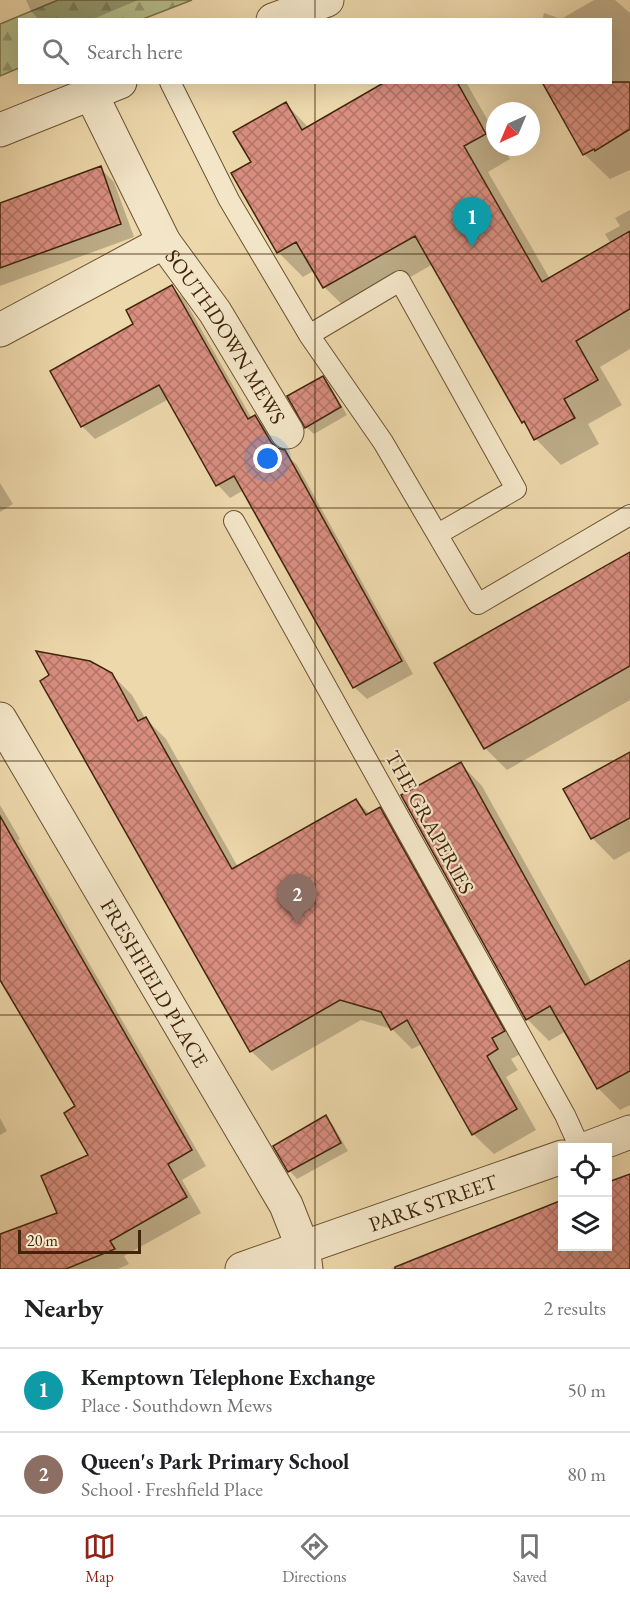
<!DOCTYPE html>
<meta charset="utf-8">
<style>
body{margin:0;font-family:"EB Garamond",serif;background:#f2f2f2;color:#202124}
.controls{position:absolute;right:18px;bottom:18px;display:grid;overflow:hidden;border-radius:0px;box-shadow:0 6px 24px #0002}
.controls button{width:54px;height:54px;display:grid;place-items:center;padding:0;border:0;border-bottom:2px solid #e0e0e0;background:#fff;color:#202124;font:30px sans-serif}
.compass{position:absolute;left:486px;top:102px;width:54px;height:54px;border-radius:50%;background:#fff;box-shadow:0 6px 24px #0002;rotate:224deg}
.scale{position:absolute;left:18px;bottom:15px;width:123px;box-sizing:border-box;padding-left:6px;border:3px solid #40250a;border-top:0;font-size:16px;line-height:21px;white-space:nowrap;color:#40250a;-webkit-text-stroke:4px #f3e6c8;paint-order:stroke}
.you{position:absolute;left:268px;top:459px;width:21px;height:21px;margin:-15px;border:4px solid #fff;border-radius:50%;background:#1a73e8;box-shadow:0 0 0 9px #1a73e833}
.badge{display:grid;place-items:center;width:39px;height:39px;border-radius:50%;background:#8f2418;color:#fff;font-size:20px;font-weight:700}
.pin{position:absolute;translate:-50% -50px;filter:drop-shadow(0 2px 3px #0008)}
.pin::after{content:'';position:absolute;top:32px;width:21px;height:18px;background:inherit;clip-path:polygon(0 0,100% 0,50% 100%)}
.list{margin:0;padding:0;list-style:none}
h2{display:flex;justify-content:space-between;align-items:center;height:78px;margin:0;padding:0 24px;font-size:26px}
h2 small{font-size:20px;font-weight:400;color:#757577}
.list li{display:grid;grid-template-columns:39px 1fr auto;gap:18px;align-items:center;box-sizing:border-box;height:84px;padding:0 24px;border-top:2px solid #e0e0e0}
.list b{display:block;font-size:22px;white-space:nowrap}
.list p{margin:0;font-size:20px;white-space:nowrap;color:#757577}
.list em{font-size:20px;font-style:normal;color:#757577}
.icon{flex:none;width:33px;height:33px;fill:none;stroke:currentColor;stroke-width:2;stroke-linecap:round;stroke-linejoin:round}
.map{position:relative;flex:none;width:630px;height:1269px;overflow:hidden}
.search{position:absolute;background:#fff;box-shadow:0 6px 24px #0002;left:18px;right:18px;top:18px;height:66px;display:flex;align-items:center;gap:15px;box-sizing:border-box;padding:0 21px;border-radius:0px;color:#757577;font-size:22px}
.sheet{height:246px;background:#fff}
nav{display:flex;justify-content:space-around;align-items:center;box-sizing:border-box;height:84px;border-top:2px solid #e0e0e0;background:#fff;font-size:16px;color:#757577}
nav a{display:grid;justify-items:center;gap:3px}
nav .on{color:#8f2418}
.map>svg:first-child{display:block}
</style>
<div class="map">
<svg width="630" height="1269" viewBox="0 0 630 1269">
<defs>
<pattern id="forest-firs" width="22" height="20" patternUnits="userSpaceOnUse" patternTransform="scale(1.5)"><rect width="22" height="20" fill="#b6bf8b"/><path d="M5 1l3.5 6h-7zM16 11l3.5 6h-7z" fill="#959b70"/></pattern>
<pattern id="building-cross-hatch" width="8" height="8" patternUnits="userSpaceOnUse" patternTransform="scale(1.5)"><rect width="8" height="8" fill="#d98e80"/><path d="M0 0l8 8M0 8l8-8" fill="none" stroke="#b17467"/></pattern>
</defs>
<rect width="100%" height="100%" fill="#edd8ab"/>
<filter id="stains"><feTurbulence type="fractalNoise" baseFrequency=".00333" numOctaves="4"/><feColorMatrix values="0 0 0 0 .2 0 0 0 0 .09 0 0 0 0 .02 0 0 0 .5 -.17"/></filter>
<radialGradient id="worn" r=".72"><stop offset=".6" stop-color="#630" stop-opacity="0"/><stop offset="1" stop-color="#630" stop-opacity=".3"/></radialGradient>
<path fill="url(#forest-firs)" stroke="#7b724a" stroke-width="1.5" d="M 58,0 L 192,0 L 143,19 L 20,20 L 19,68 L 0,76 L 0,24 Z"/>
<path fill="#0003" d="M 26,0 L 138,0 L 91,20 L 39,20 L 31,11 Z
M 594,0 L 615,0 L 630,13 L 630,170 L 610,179 L 584,154 L 610,82 L 610,20 L 542,20 L 544,13 L 561,19 Z
M 388,82 L 466,82 L 495,133 L 495,147 L 503,147 L 510,159 L 488,172 L 550,279 L 611,244 L 605,234 L 620,226 L 615,218 L 630,210 L 630,349 L 600,367 L 622,405 L 588,424 L 599,444 L 561,465 L 536,439 L 523,422 L 433,264 L 350,312 L 324,287 L 315,270 L 303,277 L 278,252 L 253,163 L 286,104 L 309,128 Z
M 100,168 L 114,182 L 134,237 L 0,286 L 0,205 Z
M 172,287 L 184,299 L 252,419 L 255,417 L 268,430 L 280,450 L 284,452 L 297,465 L 413,674 L 367,699 L 354,687 L 244,490 L 230,498 L 218,485 L 169,399 L 95,439 L 82,426 L 135,324 Z
M 322,378 L 330,386 L 347,415 L 314,434 L 306,427 Z
M 0,483 L 13,504 L 0,512 Z
M 630,554 L 630,700 L 507,770 L 485,748 Z
M 111,674 L 132,695 L 145,718 L 166,739 L 238,867 L 356,800 L 370,814 L 379,809 L 400,829 L 524,1052 L 511,1059 L 518,1070 L 506,1077 L 536,1130 L 494,1154 L 473,1134 L 422,1044 L 412,1049 L 392,1029 L 361,1020 L 272,1071 L 251,1051 Z
M 630,754 L 630,851 L 614,860 L 592,838 L 565,790 Z
M 461,764 L 482,786 L 592,983 L 630,961 L 630,1105 L 620,1110 L 598,1088 L 566,1031 L 549,1041 L 527,1019 Z
M 0,805 L 20,839 L 18,840 L 206,1166 L 182,1180 L 201,1213 L 124,1256 L 129,1264 L 118,1269 L 0,1269 L 0,1235 L 59,1214 L 90,1156 L 77,1107 L 0,977 Z
M 326,1117 L 333,1125 L 348,1151 L 297,1179 L 290,1171 Z
M 0,1118 L 7,1131 L 0,1135 Z
M 630,1175 L 630,1269 L 390,1269 L 562,1202 L 562,1246 L 608,1246 L 608,1184 Z"/>
<path fill="url(#building-cross-hatch)" stroke="#40250a" stroke-width="1.5" d="M 385,82 L 457,82 L 486,134 L 464,146 L 542,282 L 630,231 L 630,309 L 576,341 L 598,380 L 564,399 L 575,418 L 534,440 L 524,421 L 522,423 L 415,236 L 323,288 L 296,242 L 277,253 L 231,173 L 251,162 L 233,132 L 286,102 L 302,130 Z
M 542,82 L 630,82 L 630,129 L 595,151 L 594,149 L 583,155 Z
M 101,166 L 121,224 L 0,268 L 0,203 Z
M 172,285 L 248,419 L 255,415 L 271,442 L 277,448 L 285,450 L 402,661 L 353,688 L 234,476 L 216,486 L 159,385 L 81,427 L 50,371 L 133,324 L 126,310 Z
M 323,376 L 341,407 L 305,428 L 287,396 Z
M 630,552 L 630,666 L 484,749 L 434,663 Z
M 36,651 L 90,661 L 112,673 L 138,721 L 146,717 L 232,869 L 356,799 L 366,815 L 380,807 L 505,1031 L 492,1038 L 498,1049 L 487,1056 L 517,1109 L 472,1135 L 407,1020 L 391,1030 L 381,1012 L 340,1000 L 250,1052 L 40,681 L 49,675 Z
M 630,752 L 630,818 L 591,839 L 563,789 Z
M 461,762 L 585,985 L 630,960 L 630,1071 L 597,1089 L 550,1006 L 526,1020 L 401,795 Z
M 0,816 L 192,1150 L 168,1164 L 187,1197 L 110,1241 L 115,1249 L 66,1269 L 0,1269 L 0,1234 L 57,1213 L 41,1176 L 88,1155 L 64,1113 L 75,1106 L 0,980 Z
M 326,1115 L 341,1143 L 288,1172 L 273,1146 Z
M 630,1174 L 630,1269 L 395,1269 L 395,1267 L 562,1200 L 562,1246 L 608,1246 L 608,1182 Z"/>
<g fill="none" stroke-linecap="round" stroke-linejoin="round">
<g stroke="#6b5232" stroke-width="22">
<path id="service" d="M 170,82 L 229,200 L 309,335 L 383,442 L 478,604 L 630,515
M 309,335 L 400,281 L 516,489 L 438,534
M 234,521 L 565,1115 L 580,1148"/>
</g>
<g stroke="#6b5232" stroke-width="35">
<g id="minor">
<path d="M 273,20 L 327,0"/>
<path id="s1" d="M 91,94 L 164,242 L 215,312 L 287,432"/>
<path d="M 0,130 L 120,82"/>
<path d="M 0,330 L 164,242"/>
<path id="s2" d="M 0,719 L 286,1205 L 303,1248 L 306,1269"/>
<path d="M 588,1148 L 630,1132"/>
<path id="s3" d="M 242,1269 L 562,1157"/>
</g>
</g>
<use href="#service" stroke="#f3e6c8" stroke-width="20"/>
<use href="#minor" stroke="#f3e6c8" stroke-width="33"/>
</g>
<path fill="none" stroke="#40250a" stroke-width="1.5" stroke-opacity="0.55" d="M 315,0 L 315,20M 315,82 L 315,1269M 0,254 L 630,254M 0,508 L 630,508M 0,761 L 630,761M 0,1015 L 630,1015"/>
<g text-anchor="middle" dominant-baseline="central" stroke-width="4.5" stroke-linejoin="round" paint-order="stroke">
<g font-size="21" fill="#40250a" stroke="#f3e6c8">
<text stroke="none"><textPath href="#s1" startOffset="278">SOUTHDOWN MEWS</textPath></text>
<text transform="translate(430 822) rotate(61)">THE GRAPERIES</text>
<text stroke="none"><textPath href="#s2" startOffset="306">FRESHFIELD PLACE</textPath></text>
<text stroke="none"><textPath href="#s3" startOffset="202">PARK STREET</textPath></text>
</g>
</g>
<rect width="100%" height="100%" filter="url(#stains)"/>
<rect width="100%" height="100%" fill="url(#worn)"/>
</svg>
<div class="controls">
<button><svg class="icon" aria-label="locate" viewBox="0 0 24 24"><circle cx="12" cy="12" r="6"/><path d="M12 2v4M12 18v4M2 12h4M18 12h4"/></svg></button>
<button><svg class="icon" aria-label="layers" viewBox="0 0 24 24"><path d="M12 4l9 5-9 5-9-5zM3 14l9 5 9-5"/></svg></button>
</div>
<svg class="compass" viewBox="-18 -18 36 36"><path d="M0-13l5 13h-10z" fill="#e53935"/><path d="M0 13l5-13h-10z" fill="#757577"/></svg>
<div class="scale">20 m</div>
<div class="you"></div>
<div class="pin badge" style="left:472px;top:247px;background:#0f9aa8">1</div>
<div class="pin badge" style="left:297px;top:924px;background:#8d6e63">2</div>
<div class="search"><svg class="icon" aria-label="search" viewBox="0 0 24 24"><circle cx="10" cy="10" r="6"/><path d="M15 15l6 6"/></svg>Search here</div>
</div>
<section class="sheet">
<h2>Nearby<small>2 results</small></h2>
<ul class="list">
<li><span class="badge" style="background:#0f9aa8">1</span><div><b>Kemptown Telephone Exchange</b><p>Place · Southdown Mews</p></div><em>50 m</em></li>
<li><span class="badge" style="background:#8d6e63">2</span><div><b>Queen's Park Primary School</b><p>School · Freshfield Place</p></div><em>80 m</em></li>
</ul>
</section>
<nav>
<a class="on"><svg class="icon" aria-label="map" viewBox="0 0 24 24"><path d="M3 6l6-2 6 2 6-2v14l-6 2-6-2-6 2zM9 4v14M15 6v14"/></svg>Map</a>
<a><svg class="icon" aria-label="directions" viewBox="0 0 24 24"><path d="M12 3l9 9-9 9-9-9zM9 14v-3h6M13 9l2 2-2 2"/></svg>Directions</a>
<a><svg class="icon" aria-label="saved" viewBox="0 0 24 24"><path d="M7 4h10v16l-5-4-5 4z"/></svg>Saved</a>
</nav>
